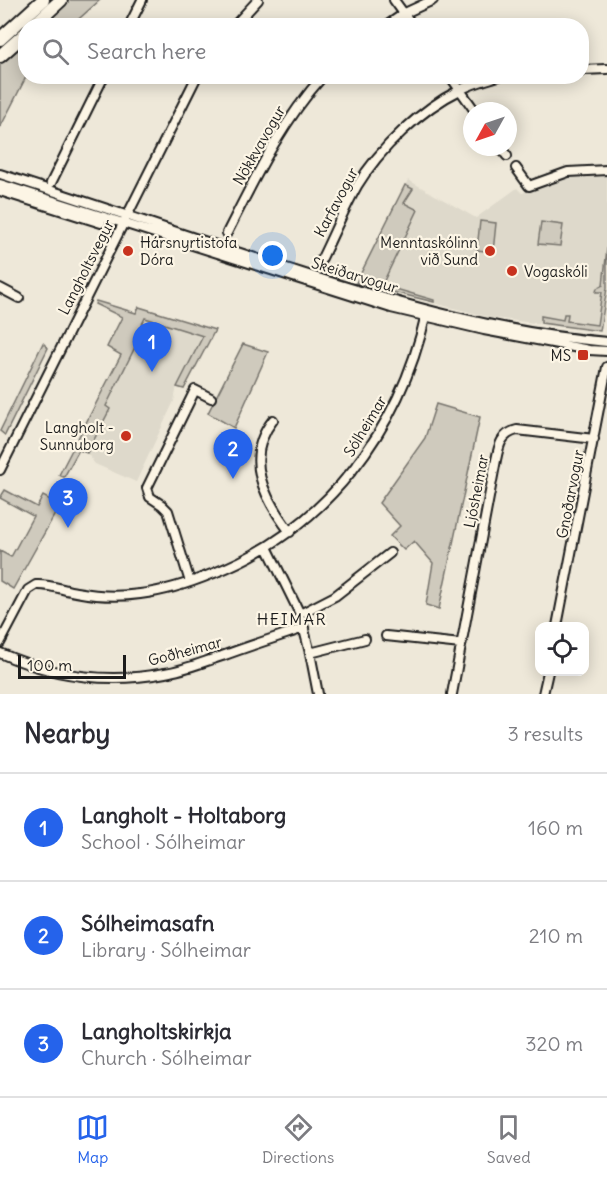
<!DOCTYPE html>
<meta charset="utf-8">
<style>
body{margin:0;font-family:Delius,sans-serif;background:#f2f2f3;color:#2b2b33}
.controls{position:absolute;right:18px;bottom:18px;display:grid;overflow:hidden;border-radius:12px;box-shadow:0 3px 15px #0003}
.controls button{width:54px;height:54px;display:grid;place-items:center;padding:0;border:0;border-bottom:2px solid #e1e1e2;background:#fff;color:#2b2b33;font:30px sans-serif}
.compass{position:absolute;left:463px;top:102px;width:54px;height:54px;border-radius:50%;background:#fff;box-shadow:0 3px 15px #0003;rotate:230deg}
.scale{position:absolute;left:18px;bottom:15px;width:108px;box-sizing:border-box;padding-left:6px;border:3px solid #1c1c1c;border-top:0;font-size:16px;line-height:21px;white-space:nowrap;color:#1c1c1c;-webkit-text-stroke:4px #fcf5e5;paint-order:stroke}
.you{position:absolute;left:273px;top:256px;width:21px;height:21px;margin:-15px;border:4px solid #fff;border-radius:50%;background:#1a73e8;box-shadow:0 0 0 9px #1a73e833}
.badge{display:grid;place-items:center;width:39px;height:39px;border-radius:50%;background:#2563eb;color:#fff;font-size:20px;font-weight:700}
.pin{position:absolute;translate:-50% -50px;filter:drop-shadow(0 2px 3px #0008)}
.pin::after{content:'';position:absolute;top:32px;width:21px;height:18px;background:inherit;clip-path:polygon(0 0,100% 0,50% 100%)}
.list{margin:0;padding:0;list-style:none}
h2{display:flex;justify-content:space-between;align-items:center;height:78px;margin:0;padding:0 24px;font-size:26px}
h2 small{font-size:20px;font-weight:400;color:#7c7c81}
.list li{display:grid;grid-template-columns:39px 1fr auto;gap:18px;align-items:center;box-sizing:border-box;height:108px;padding:0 24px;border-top:2px solid #e1e1e2}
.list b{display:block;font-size:22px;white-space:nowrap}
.list p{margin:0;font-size:20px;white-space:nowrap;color:#7c7c81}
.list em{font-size:20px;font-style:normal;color:#7c7c81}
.icon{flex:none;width:33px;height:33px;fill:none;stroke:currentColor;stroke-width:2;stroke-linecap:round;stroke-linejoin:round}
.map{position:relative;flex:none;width:607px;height:694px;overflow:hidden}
.search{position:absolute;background:#fff;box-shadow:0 3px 15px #0003;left:18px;right:18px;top:18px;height:66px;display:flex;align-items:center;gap:15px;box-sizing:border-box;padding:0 21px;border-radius:24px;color:#7c7c81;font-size:22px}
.sheet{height:402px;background:#fff}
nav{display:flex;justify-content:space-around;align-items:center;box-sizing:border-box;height:84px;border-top:2px solid #e1e1e2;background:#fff;font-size:16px;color:#7c7c81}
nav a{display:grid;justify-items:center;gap:3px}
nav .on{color:#2563eb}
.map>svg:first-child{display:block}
</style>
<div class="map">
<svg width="607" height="694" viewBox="0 0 607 694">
<rect width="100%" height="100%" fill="#eee8d9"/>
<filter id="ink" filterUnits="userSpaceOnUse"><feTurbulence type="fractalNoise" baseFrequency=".0167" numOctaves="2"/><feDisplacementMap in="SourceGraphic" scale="12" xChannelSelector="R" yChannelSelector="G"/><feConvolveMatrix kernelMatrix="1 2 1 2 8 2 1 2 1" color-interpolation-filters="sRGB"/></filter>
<g filter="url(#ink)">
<path fill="#ded9cb" d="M 590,175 L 607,176 L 607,288 L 600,331 L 492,318 L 356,283 L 408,180 L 476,218 L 517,188 L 522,193 L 565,178 Z
M 145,318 L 204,336 L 177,386 L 174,401 L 136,482 L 95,464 L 87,453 L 110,409 L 106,406 L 139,339 L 136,337 Z"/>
<path fill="#cfcabd" stroke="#76736c" stroke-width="1.5" d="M 67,0 L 100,0 L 72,25 L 39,26 Z
M 25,38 L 26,77 L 0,128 L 0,62 Z
M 405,185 L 413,189 L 404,203 L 418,210 L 382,285 L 434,300 L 434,302 L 356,283 Z
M 480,221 L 496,223 L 493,252 L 477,250 Z
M 541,222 L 563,225 L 560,246 L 538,244 Z
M 607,248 L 607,288 L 600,331 L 541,323 L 541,316 L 563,320 L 564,314 L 568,314 L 567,321 L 597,325 L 602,292 L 596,292 L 597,288 L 603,285 Z
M 96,301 L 136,313 L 139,307 L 215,330 L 184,389 L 177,387 L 203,336 L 145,318 L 136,337 L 139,339 L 106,406 L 110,409 L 87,453 L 79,450 L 64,477 L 59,475 L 121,355 L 107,347 L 122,317 L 95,304 Z
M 43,343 L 48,348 L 5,435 L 0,431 Z
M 243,344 L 268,352 L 234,428 L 208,413 Z
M 436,404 L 480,417 L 439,609 L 426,605 L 433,563 L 414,541 L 404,550 L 390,536 L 400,526 L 379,503 L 425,438 Z
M 5,490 L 37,507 L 43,496 L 60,505 L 13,589 L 0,581 L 0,551 L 11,557 L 33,516 L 0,498 Z"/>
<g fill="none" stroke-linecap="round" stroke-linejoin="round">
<g stroke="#1c1c1c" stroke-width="12">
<path id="minor" d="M 394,0 L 413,26
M 129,26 L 142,0
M 234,26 L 258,0
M 386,26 L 405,13 L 433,0
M 582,70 L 607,69
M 450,76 L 475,111
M 500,147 L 507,156
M 516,168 L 529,186 L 568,172 L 607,170
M 0,174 C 101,206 201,241 302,273 C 402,305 502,333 607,342
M 51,183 L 104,76
M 0,184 L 391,308 L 484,330 L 589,350 L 607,351
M 0,191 L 101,223
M 227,233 C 255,178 281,123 323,76
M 319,264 C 332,238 343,211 357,186 C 379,149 421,109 460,90 C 472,83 486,80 499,76
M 0,288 L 19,298
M 273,420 C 243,458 264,498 290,532
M 0,470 L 197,76
M 267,547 L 300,614 L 310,653 L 318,694
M 190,582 L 168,511 L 162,505 L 150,497 L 147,488 L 195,390 L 211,398
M 300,614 L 335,596 L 390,553
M 557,626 L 607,367
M 386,636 L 461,644
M 0,643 L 28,590 L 36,585 C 50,584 63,590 76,592 C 97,596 119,597 140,594 C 165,591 190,583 214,573 C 326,529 400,430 426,314
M 0,653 C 52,676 109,684 165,673 C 185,670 203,662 222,656 C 249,646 277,637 304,628
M 310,653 L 365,639
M 452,694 L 496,460 C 499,445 501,434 517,430 L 594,439
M 543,694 L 548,672"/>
</g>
<g stroke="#1c1c1c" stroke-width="16">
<path id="highway" d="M 33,26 L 61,0
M 0,39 L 43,0
M 0,56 L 26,33"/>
</g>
<use href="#minor" stroke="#fcf5e5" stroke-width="8"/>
<use href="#highway" stroke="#fcf5e5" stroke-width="12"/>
</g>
</g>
<g fill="#c8321e" stroke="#fcf5e5" stroke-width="2">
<circle cx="128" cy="251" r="6"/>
<circle cx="490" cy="251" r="6"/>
<circle cx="512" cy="271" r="6"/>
<rect x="577" y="349" width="12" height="12" rx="3"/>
<circle cx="126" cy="436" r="6"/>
</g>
<g text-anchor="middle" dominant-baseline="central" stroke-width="4.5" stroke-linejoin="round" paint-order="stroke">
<g font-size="15" fill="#1c1c1c" stroke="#fcf5e5">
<text transform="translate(259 145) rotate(-60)">Nökkvavogur</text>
<text transform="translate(336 202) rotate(-62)">Karfavogur</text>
<text transform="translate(86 267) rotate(-63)">Langholtsvegur</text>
<text transform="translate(355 275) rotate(17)">Skeiðarvogur</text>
<text transform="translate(365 426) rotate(-59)">Sólheimar</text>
<text transform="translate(476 491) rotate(-79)">Ljósheimar</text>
<text transform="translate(570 494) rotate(-79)">Gnoðarvogur</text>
<text transform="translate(185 651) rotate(-15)">Goðheimar</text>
</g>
<g font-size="15" fill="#1c1c1c" stroke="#fcf5e5" text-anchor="end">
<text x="140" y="242" text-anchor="start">Hársnyrtistofa<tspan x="140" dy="17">Dóra</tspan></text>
<text x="478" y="242">Menntaskólinn<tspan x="478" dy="17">við Sund</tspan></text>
<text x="524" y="271" text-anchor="start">Vogaskóli</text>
<text x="571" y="355">MS</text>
<text x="114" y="427">Langholt -<tspan x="114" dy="17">Sunnuborg</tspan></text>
</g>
<g font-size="16" letter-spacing="1.5" fill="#1c1c1c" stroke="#fcf5e5">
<text x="292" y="619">HEIMAR</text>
</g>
</g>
</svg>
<div class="controls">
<button><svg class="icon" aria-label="locate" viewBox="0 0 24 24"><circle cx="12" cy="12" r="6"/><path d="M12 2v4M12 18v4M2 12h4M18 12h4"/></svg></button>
</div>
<svg class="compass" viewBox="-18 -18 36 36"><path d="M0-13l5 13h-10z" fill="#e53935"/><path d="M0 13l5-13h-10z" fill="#7c7c81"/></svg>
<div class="scale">100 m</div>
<div class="you"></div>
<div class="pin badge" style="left:152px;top:372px">1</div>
<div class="pin badge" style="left:233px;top:479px">2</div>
<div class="pin badge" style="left:68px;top:528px">3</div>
<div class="search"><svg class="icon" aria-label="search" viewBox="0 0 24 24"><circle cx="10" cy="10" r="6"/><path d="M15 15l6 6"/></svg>Search here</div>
</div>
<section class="sheet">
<h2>Nearby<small>3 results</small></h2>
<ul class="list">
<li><span class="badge">1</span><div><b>Langholt - Holtaborg</b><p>School · Sólheimar</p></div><em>160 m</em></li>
<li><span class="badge">2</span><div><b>Sólheimasafn</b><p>Library · Sólheimar</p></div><em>210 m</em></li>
<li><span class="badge">3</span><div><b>Langholtskirkja</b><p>Church · Sólheimar</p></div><em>320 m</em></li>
</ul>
</section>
<nav>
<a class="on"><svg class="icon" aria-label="map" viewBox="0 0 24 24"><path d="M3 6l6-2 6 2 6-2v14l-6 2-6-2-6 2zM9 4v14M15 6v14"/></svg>Map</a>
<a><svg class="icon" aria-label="directions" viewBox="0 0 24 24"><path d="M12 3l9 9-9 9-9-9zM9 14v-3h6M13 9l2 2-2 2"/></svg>Directions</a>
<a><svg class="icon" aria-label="saved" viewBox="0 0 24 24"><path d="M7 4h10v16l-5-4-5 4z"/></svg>Saved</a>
</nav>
